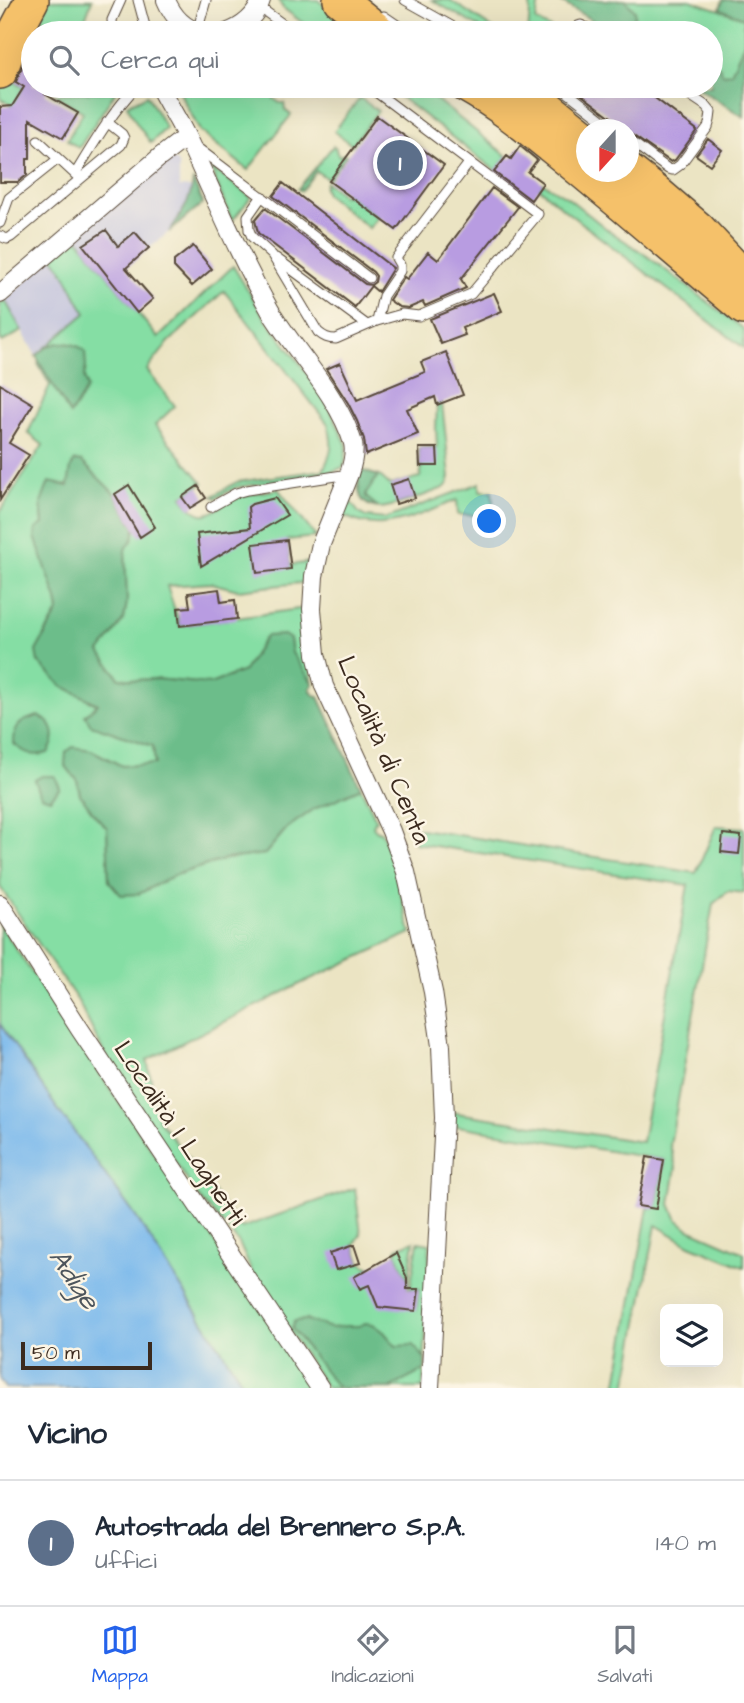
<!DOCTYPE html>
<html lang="it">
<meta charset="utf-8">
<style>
body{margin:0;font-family:"Architects Daughter",sans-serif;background:#f2f2f3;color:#1f2937}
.controls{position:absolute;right:21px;bottom:21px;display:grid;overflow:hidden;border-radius:10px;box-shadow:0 7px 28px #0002}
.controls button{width:63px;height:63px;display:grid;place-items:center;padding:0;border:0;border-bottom:2px solid #e0e1e3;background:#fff;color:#1f2937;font:35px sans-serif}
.compass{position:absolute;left:576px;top:119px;width:63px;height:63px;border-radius:50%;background:#fff;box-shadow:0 7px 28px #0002;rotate:201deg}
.scale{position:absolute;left:21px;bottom:18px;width:131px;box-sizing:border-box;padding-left:7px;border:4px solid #3b2a1e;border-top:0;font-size:19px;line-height:24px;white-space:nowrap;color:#3b2a1e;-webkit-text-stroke:5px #fcf5e5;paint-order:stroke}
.you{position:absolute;left:490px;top:522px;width:24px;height:24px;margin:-18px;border:5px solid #fff;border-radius:50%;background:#1a73e8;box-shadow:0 0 0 10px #1a73e833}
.badge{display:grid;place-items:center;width:46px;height:46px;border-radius:50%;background:#2563eb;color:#fff;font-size:23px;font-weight:700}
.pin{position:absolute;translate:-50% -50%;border:4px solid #fff;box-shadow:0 2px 7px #0006}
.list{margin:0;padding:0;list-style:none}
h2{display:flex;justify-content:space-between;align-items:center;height:91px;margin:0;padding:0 28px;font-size:30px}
h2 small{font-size:23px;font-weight:400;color:#747a83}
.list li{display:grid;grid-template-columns:46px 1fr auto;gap:21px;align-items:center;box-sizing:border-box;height:126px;padding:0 28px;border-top:2px solid #e0e1e3}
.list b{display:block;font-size:26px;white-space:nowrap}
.list p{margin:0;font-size:23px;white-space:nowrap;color:#747a83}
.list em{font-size:23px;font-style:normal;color:#747a83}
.icon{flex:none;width:38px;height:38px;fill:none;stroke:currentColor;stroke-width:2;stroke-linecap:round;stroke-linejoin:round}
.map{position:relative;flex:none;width:744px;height:1388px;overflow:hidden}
.search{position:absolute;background:#fff;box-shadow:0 7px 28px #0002;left:21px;right:21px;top:21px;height:77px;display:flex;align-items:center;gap:18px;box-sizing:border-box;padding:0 24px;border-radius:38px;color:#747a83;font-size:26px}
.sheet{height:217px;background:#fff}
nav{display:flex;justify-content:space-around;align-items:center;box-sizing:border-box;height:98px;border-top:2px solid #e0e1e3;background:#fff;font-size:19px;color:#747a83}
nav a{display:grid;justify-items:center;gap:4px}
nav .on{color:#2563eb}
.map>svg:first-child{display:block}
</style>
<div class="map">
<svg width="744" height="1388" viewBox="0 0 744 1388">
<rect width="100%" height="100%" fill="#fcf5e5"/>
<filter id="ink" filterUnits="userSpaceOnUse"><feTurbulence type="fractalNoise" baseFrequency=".0143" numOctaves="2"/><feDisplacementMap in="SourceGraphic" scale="14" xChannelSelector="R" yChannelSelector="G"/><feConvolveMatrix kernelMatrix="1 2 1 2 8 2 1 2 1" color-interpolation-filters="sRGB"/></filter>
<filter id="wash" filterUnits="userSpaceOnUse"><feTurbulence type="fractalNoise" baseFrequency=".00686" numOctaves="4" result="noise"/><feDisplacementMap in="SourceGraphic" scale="28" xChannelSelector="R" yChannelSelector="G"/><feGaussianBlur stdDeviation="1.57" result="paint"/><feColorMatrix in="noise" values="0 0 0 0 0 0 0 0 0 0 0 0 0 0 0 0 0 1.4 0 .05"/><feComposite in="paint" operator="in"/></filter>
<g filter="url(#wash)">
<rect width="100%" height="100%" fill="#ebe4c3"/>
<path fill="#c1c2dd" d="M 171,159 L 176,161 L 179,166 L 179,187 L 192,188 L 193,180 L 203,203 L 112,280 L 104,296 L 36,356 L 5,300 L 157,164 Z"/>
<path fill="#85dea4" stroke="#608461" stroke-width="2" d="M 47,0 L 92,0 L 80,33 L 64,33 L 35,15 Z
M 278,0 L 318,0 L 356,33 L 316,33 L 283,8 Z
M 432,0 L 450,0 L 500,33 L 489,33 Z
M 531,0 L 539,0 L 536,21 L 560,33 L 528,33 Z
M 558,0 L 690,0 L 744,18 L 744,117 L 695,86 L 711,86 L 711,33 L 614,33 Z
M 4,76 L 24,87 L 16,101 L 48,129 L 0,98 L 0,88 Z
M 178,86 L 268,86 L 272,89 L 274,99 L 280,103 L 284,103 L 285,110 L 291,115 L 248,170 L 200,131 L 182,97 Z
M 386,86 L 419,86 L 507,156 L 496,171 Z
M 116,91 L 79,148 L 67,140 L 83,112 L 53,94 Z
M 147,95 L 166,128 L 151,143 L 137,124 L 127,105 Z
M 360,98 L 378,111 L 352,145 L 334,131 Z
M 333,146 L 336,148 L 336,151 L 339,156 L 345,154 L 346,155 L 328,179 L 316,171 L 301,191 L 298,189 Z
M 210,167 L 251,197 L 232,221 Z
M 326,182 L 344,196 L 346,193 L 378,217 L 369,228 L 326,194 L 324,188 Z
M 543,183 L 568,198 L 608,230 L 643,253 L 740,326 L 744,330 L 744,348 L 567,212 L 539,188 Z
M 76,236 L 158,338 L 233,266 L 265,318 L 322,392 L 347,445 L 344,467 L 328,473 L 237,487 L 216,498 L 213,496 L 237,482 L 323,470 C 333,451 333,444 328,424 L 224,291 L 169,342 L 147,370 L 175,406 L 155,425 L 203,483 L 182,497 C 207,532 214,504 239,497 C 251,493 266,492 278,489 L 316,537 L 287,540 L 290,565 L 312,562 L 308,582 L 238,590 L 211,583 L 167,586 L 180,626 L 306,608 L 304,632 L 313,684 L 292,653 L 290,639 L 266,636 L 244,671 L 210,684 L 155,679 L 136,680 L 119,678 L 100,652 L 124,619 L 127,602 L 125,549 L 133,539 L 135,528 L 115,494 L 82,462 L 68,486 L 41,503 L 43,525 L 59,611 L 43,637 L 89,701 L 99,705 L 91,725 L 153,746 L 155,764 L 122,766 L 91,750 L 65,765 L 77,780 L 80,794 L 95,815 L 107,828 L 109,881 L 139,893 L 175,875 L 226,859 L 265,854 L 287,828 L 314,809 L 361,788 L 376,819 L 373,826 L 376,830 L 382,833 L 393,863 L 411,933 L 306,981 L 147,1060 L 159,1120 L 241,1228 L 355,1188 L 361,1234 L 354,1245 L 360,1262 L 370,1268 L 364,1272 L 416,1310 L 419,1289 L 410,1289 L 418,1242 L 430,1244 L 423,1388 L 327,1388 L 256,1281 L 240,1245 L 228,1229 L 199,1198 L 108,1061 L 78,1001 L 0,887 L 0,512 L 43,445 L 28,433 L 50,385 L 38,364 L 40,362 L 36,356 L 86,313 C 73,295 68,273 53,257 Z
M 5,300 L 22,331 L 2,342 L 0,338 L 0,304 Z
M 442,403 L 450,477 L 448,484 L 444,488 C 426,494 397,507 379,508 C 372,508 364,504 361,497 C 357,490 358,478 361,470 L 381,477 L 390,485 L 420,477 L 422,467 L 420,467 L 419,448 L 437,447 L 436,429 L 437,405 Z
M 480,483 L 480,491 L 492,491 L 494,515 L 458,515 L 457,500 C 431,510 394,529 366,523 C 356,522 348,518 339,514 L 348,493 L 350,501 L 359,513 L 366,517 L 385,519 Z
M 716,826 L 744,828 L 744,893 L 728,891 L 713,904 L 670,1145 L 676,1167 L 670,1204 L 676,1218 L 689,1229 L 744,1253 L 744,1267 L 690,1245 L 656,1225 L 626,1388 L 616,1388 L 648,1208 L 656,1208 L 664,1160 L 451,1125 L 450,1112 L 642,1142 L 688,885 L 414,843 L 414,828 L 696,873 Z
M 0,925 L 93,1064 L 315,1388 L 246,1388 L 136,1217 L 54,1104 L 0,1024 Z
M 414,1241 L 407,1289 L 407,1278 L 396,1253 L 397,1248 Z"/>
<path fill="#6cbd8a" stroke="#547454" stroke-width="2" d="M 558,0 L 625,0 L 635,11 L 633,28 L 631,33 L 614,33 Z
M 723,0 L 744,0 L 744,18 L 720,9 Z
M 744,43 L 744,117 L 695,86 L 711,86 L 711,62 L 719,66 L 723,74 L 731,73 Z
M 193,180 L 203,203 L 169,232 C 181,215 191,201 193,180 Z
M 59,343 C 69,343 78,344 85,351 L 86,367 L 84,377 L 87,388 L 70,415 L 36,356 L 48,346 Z
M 75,461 L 82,462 L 115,494 L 135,528 L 133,539 L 125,550 L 127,602 L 124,619 L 100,652 L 119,678 L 136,680 L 155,679 L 210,684 L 244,671 L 266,636 L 284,635 L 290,639 L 292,653 L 313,684 L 310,689 L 313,694 L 319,697 L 361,788 L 314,809 L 287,828 L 265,854 L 226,859 L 175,875 L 139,894 L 121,895 L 109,881 L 107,828 L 95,815 L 80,794 L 77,780 L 65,765 L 66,752 L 73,747 L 91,750 L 122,766 L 155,764 L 153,746 L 91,725 L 85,715 L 98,704 L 62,686 L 38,662 L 36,651 L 59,610 L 57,600 L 35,537 L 36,529 L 43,524 L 41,503 L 49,482 L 68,486 L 71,467 Z
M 361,470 L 378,476 L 366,494 L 366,497 L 377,506 C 356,505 359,489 359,473 Z
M 38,716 C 55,723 58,737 48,753 C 33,757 26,754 14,744 C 14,724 20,721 38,716 Z
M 42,776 L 55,776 L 60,788 L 50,799 L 41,796 L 35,780 Z
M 306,1320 L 331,1328 L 346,1326 L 359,1326 L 365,1323 L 373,1324 L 384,1332 L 396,1346 L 413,1345 L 425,1358 L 425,1370 L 390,1388 L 338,1388 L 292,1329 L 293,1323 L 295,1321 Z"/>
<path fill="#78b8ec" stroke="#5a7185" stroke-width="2" d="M 0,1024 L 54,1104 L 136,1217 L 246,1388 L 5,1388 L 0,1380 Z"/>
<g id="blocks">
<path fill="#b89ce1" d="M 33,39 L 33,86 L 49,86 L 45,94 L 78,113 L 63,138 L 30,119 L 30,159 L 27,159 L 27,175 L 18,182 L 0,182 L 0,107 L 12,106 L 24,87 L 16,82 Z
M 570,86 L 639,86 L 697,130 L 675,160 L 671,162 L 628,132 L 628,130 L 623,130 L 620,124 Z
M 377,116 L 444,165 L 396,230 L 329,181 Z
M 708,139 L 722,150 L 710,165 L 696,155 Z
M 520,146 L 537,160 L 528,172 L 543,183 L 531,200 L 494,172 L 507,156 L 511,159 Z
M 283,183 L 393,268 L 378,292 L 371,286 L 355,307 L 258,233 L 255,220 L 265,208 L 365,284 L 371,285 L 375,282 L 376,276 L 373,272 L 273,196 Z
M 492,188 L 518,207 L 461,279 L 466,288 L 425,306 L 423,302 L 409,308 L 399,307 L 389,300 L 404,277 L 407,279 L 428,252 L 438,260 Z
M 106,230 L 118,246 L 135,232 L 149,248 L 126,268 L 153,299 L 137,313 L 83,245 Z
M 193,246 L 212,269 L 192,286 L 174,267 L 174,261 Z
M 494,293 L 502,311 L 462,328 L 465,335 L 441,344 L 430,319 Z
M 446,352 L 463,395 L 437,405 L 435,397 L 407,409 L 418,434 L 366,455 L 364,439 L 357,421 L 348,403 L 326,369 L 340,363 L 357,400 L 425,372 L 421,362 Z
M 0,384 L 33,404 L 9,443 L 29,455 L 0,500 Z
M 419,448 L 437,448 L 438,466 L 420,466 Z
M 409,479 L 415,498 L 396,504 L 390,485 Z
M 129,485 L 155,527 L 140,537 L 115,494 Z
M 198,486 L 206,498 L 190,508 L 182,497 Z
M 275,498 L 287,515 L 201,566 L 197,534 L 250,528 L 248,507 L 252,504 Z
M 287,540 L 291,569 L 257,573 L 253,544 Z
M 219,589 L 221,602 L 235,600 L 237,619 L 180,626 L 178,608 L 190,607 L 188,593 Z
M 723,834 L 741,836 L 739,854 L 721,852 Z
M 647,1157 L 664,1160 L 656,1209 L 638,1206 Z
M 354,1245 L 360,1263 L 336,1270 L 330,1253 Z
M 396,1253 L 407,1278 L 407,1289 L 419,1289 L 416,1311 L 378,1307 L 369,1285 L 360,1289 L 354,1277 Z"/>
</g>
</g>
<g filter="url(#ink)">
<use href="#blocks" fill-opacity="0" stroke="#554637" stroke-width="2"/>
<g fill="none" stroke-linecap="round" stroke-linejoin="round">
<g stroke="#554637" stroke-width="11">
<path id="lane" d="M 138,0 L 145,26 L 145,33
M 405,0 L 464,33
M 259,7 L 295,33
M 384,16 L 409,33
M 45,30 L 51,33
M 197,32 L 206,0
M 113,33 L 112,20 L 121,0
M 573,33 L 578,26 L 581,25 L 598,33
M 559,86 L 616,130
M 628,139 L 668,169 L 673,170 L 680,165 L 708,127 L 710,120 L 711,112 L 706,106 L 676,86
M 38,140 L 79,178
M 195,146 L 369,278
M 75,174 C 94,143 112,112 137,86
M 262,196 L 248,216 L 249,230 L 252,237 L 272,255 L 318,332 C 324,337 328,339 336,339 L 377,321 L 402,314 L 419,316 L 471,294 L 538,214 L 368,86
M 0,223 L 9,198 L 58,159
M 0,236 L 7,239 L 11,237 L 121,145 L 124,138 L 122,134 L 107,122
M 276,258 L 367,325
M 377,321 L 383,296 L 400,271 L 400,265 L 396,258 L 469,163
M 211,507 L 236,493 L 247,490 L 349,474"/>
</g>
<g stroke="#554637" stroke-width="20">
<path id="street" d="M 166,0 C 173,17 184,29 202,33
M 226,33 C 242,27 256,17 261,0
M 160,86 L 162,92 C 171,109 182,126 190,144 C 216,200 240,258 271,312 C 296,353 339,396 353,443 C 355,452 352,465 349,474 L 321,544 L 314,576 L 312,609 L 316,654 L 324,686 L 391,831 L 406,872 L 433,992 L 441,1046 L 444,1118 L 430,1388
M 0,294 L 160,157 L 186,137
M 0,904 L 79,1028 L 320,1388"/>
</g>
<g stroke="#554637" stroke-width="36">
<path id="highway" d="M 340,0 L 381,33
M 0,72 L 14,34 L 32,0
M 467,86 C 501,105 532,131 562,155 C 624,205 683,257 744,308
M 521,86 L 586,138
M 628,170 L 656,192 L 699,229 L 744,277"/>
</g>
<use href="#lane" stroke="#fff" stroke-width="9"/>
<use href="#street" stroke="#fff" stroke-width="18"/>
<use href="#highway" stroke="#f5c16b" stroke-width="33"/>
</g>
</g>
<g text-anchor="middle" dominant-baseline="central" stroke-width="5" stroke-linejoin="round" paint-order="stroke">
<g font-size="26" fill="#3b2a1e" stroke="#fcf5e5">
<text transform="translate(384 750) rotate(67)">Località di Centa</text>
<text transform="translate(180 1133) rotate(56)">Località I Laghetti</text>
</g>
<g font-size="28" font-style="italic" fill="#4d555c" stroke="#fcf5e5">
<text transform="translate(74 1279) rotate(56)">Adige</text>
</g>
</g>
</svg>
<div class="controls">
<button><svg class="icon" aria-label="layers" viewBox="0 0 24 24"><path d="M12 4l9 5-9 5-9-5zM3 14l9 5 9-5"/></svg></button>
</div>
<svg class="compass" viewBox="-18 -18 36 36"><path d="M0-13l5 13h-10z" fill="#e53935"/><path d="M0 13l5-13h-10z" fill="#747a83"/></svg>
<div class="scale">50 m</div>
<div class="you"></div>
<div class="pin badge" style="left:400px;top:163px;background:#5c6f8a">1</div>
<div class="search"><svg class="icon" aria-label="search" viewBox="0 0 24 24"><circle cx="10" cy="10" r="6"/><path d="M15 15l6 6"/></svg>Cerca qui</div>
</div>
<section class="sheet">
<h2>Vicino<small></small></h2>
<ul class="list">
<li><span class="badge" style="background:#5c6f8a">1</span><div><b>Autostrada del Brennero S.p.A.</b><p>Uffici</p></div><em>140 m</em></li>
</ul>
</section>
<nav>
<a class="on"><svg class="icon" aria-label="map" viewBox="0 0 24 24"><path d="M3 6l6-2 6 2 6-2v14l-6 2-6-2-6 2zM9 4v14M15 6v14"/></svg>Mappa</a>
<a><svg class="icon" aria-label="directions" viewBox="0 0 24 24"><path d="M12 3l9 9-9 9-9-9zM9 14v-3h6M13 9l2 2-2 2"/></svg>Indicazioni</a>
<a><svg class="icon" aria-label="saved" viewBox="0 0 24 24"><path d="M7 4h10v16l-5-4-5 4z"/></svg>Salvati</a>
</nav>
